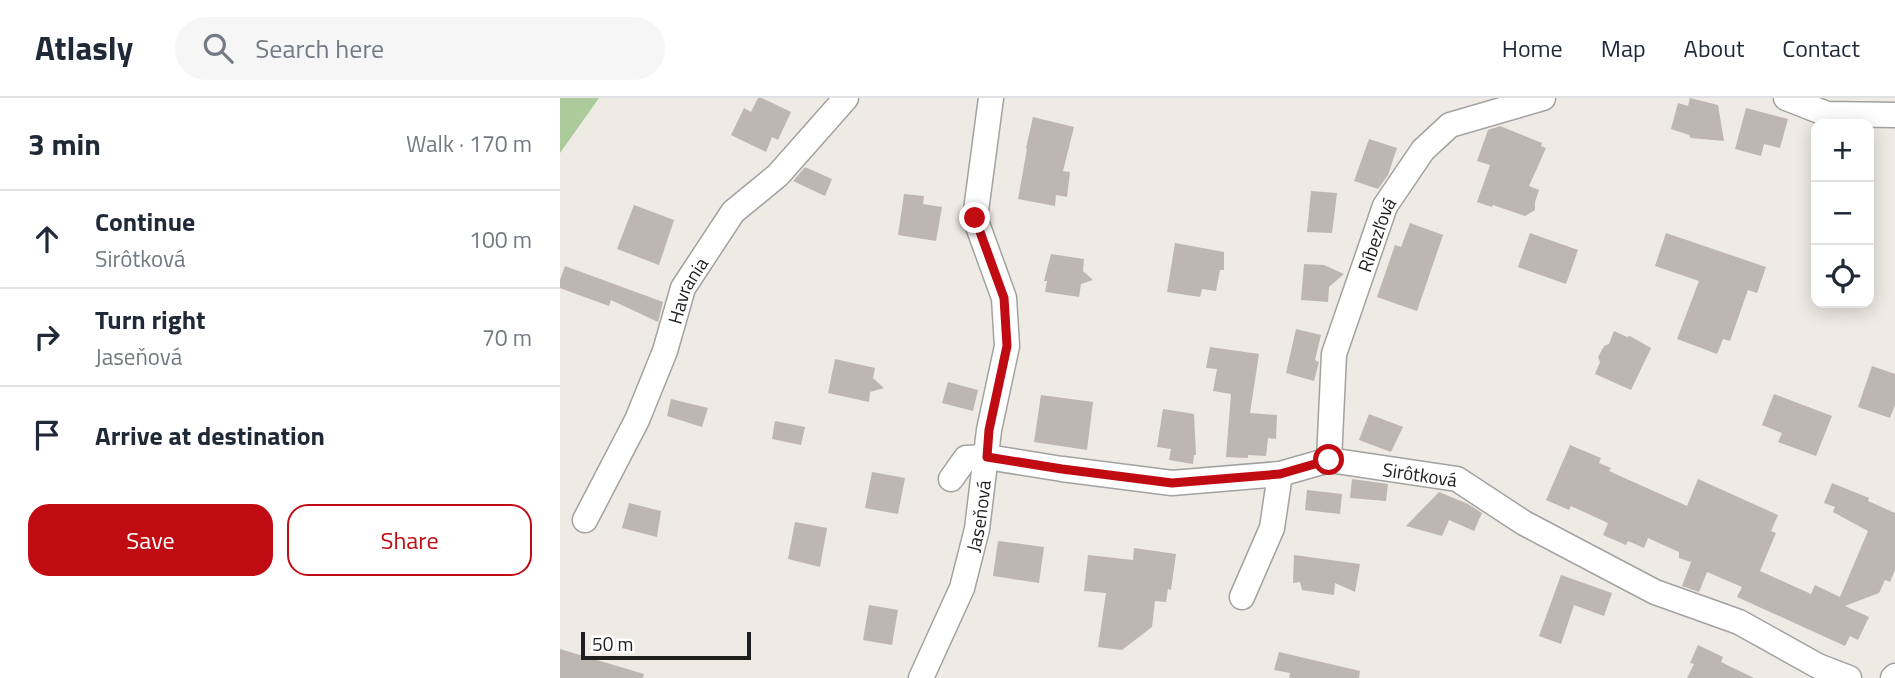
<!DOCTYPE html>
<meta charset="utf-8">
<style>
body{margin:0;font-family:"Titillium Web",sans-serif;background:#f6f6f7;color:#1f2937}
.controls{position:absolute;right:21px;top:21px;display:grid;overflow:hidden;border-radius:14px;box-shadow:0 4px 18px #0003}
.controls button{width:63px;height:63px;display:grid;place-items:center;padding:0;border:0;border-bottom:2px solid #e0e1e3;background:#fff;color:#1f2937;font:35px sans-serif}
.scale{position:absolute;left:21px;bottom:18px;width:170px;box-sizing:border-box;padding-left:7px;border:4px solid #1e1e1e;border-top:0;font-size:19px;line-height:24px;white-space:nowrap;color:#1e1e1e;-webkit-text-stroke:5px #fff;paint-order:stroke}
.stop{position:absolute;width:21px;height:21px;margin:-16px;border:5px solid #c00b13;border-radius:50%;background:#fff}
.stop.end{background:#c00b13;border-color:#fff;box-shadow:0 2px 7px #0008}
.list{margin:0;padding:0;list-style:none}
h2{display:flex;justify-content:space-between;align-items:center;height:91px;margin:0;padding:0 28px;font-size:30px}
h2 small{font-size:23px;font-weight:400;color:#747a83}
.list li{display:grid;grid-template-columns:46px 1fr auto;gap:21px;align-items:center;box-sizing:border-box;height:98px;padding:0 28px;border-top:2px solid #e0e1e3}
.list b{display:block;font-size:26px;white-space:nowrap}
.list p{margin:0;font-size:23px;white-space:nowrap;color:#747a83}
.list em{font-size:23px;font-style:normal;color:#747a83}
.actions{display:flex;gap:14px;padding:21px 28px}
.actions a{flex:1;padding:16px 0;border:2px solid #c00b13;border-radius:21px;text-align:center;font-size:24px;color:#c00b13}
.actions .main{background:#c00b13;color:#fff}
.icon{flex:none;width:38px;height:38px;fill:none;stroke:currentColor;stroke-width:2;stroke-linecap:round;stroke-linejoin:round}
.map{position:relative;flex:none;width:1335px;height:580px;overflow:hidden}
header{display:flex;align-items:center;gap:42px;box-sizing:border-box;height:98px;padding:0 35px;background:#fff;border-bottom:2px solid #e0e1e3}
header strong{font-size:33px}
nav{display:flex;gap:38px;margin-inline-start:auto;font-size:24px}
.search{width:490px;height:63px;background:#f6f6f7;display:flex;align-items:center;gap:18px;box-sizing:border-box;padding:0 24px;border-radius:38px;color:#747a83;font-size:26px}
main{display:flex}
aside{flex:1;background:#fff}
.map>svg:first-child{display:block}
</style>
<header>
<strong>Atlasly</strong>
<div class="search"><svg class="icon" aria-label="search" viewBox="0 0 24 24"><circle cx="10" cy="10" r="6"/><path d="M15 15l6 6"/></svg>Search here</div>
<nav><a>Home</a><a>Map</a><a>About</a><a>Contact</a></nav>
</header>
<main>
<aside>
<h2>3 min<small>Walk · 170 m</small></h2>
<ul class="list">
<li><svg class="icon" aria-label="ahead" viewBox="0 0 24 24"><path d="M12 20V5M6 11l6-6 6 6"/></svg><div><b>Continue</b><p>Sirôtková</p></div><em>100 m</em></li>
<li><svg class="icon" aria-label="right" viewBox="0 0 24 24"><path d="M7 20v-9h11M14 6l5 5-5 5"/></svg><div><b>Turn right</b><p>Jaseňová</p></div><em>70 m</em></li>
<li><svg class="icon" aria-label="arrive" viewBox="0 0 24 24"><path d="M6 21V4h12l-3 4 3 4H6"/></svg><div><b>Arrive at destination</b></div></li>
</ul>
<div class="actions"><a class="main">Save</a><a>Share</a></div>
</aside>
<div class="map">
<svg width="1335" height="580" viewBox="0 0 1335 580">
<rect width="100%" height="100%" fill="#eeeae4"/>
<path fill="#abcb9b" d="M 0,0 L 39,0 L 0,55 Z"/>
<path fill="#beb6b1" d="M 198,0 L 202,0 L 231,14 L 218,42 L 212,39 L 206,54 L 171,37 L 184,10 L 191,14 Z
M 1130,0 L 1158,7 L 1164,43 L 1131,40 L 1129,37 L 1111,31 L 1118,5 L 1128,8 Z
M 1186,10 L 1228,21 L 1220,50 L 1204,46 L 1201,58 L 1175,51 Z
M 473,19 L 514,29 L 503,73 L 510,74 L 507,99 L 496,97 L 495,108 L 458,101 L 467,51 L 466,50 Z
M 940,28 L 982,45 L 981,48 L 986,50 L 969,88 L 979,92 L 975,104 L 975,112 L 965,118 L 933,107 L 932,109 L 917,104 L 930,67 L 917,63 L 928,32 Z
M 809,41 L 837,50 L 828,77 L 818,91 L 794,83 Z
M 245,69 L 272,81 L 265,98 L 233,83 Z
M 751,93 L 777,95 L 772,135 L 747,134 Z
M 344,96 L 364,98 L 363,106 L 382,109 L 376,143 L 338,137 Z
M 74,107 L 114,122 L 99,167 L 57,151 Z
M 850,125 L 883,137 L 857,213 L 817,199 L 835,147 L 841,149 Z
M 970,135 L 1018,152 L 1006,186 L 958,169 Z
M 1106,135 L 1206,169 L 1197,195 L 1188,192 L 1170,243 L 1163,241 L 1157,256 L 1117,241 L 1139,183 L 1095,168 Z
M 615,145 L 664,154 L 664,172 L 660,172 L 656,193 L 642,191 L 640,199 L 607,194 Z
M 491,156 L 524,161 L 523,173 L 533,182 L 521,186 L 519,199 L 485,194 L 487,183 L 484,183 Z
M 744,166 L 764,167 L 784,176 L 769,189 L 768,204 L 741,202 Z
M 5,168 L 103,204 L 98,224 L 51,202 L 49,208 L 0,190 L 0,182 Z
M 736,231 L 761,237 L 755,262 L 759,264 L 754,283 L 726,275 Z
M 1054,233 L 1067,239 L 1070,238 L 1091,250 L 1071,292 L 1035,276 L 1040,264 L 1038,259 L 1044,248 L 1049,246 Z
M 650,249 L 699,256 L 690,315 L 717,317 L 716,341 L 708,340 L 706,358 L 688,357 L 688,360 L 666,359 L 671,296 L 653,293 L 657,271 L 646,270 Z
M 275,261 L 315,270 L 313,280 L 324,290 L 310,294 L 309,304 L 268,295 Z
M 1312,268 L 1335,276 L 1335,307 L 1330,320 L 1298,309 Z
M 388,284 L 418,292 L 413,313 L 382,305 Z
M 1214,296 L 1272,318 L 1256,358 L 1218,344 L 1222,335 L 1202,327 Z
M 481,297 L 533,304 L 527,352 L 474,344 Z
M 111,301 L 148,310 L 142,329 L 107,318 Z
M 603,311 L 634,316 L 636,357 L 634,357 L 633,366 L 609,362 L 611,351 L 597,349 Z
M 809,316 L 843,329 L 831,354 L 799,342 Z
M 215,323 L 245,329 L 241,347 L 212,341 Z
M 1010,347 L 1041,360 L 1039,365 L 1051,370 L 1049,373 L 1127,408 L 1138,381 L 1218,417 L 1211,433 L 1216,435 L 1200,473 L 1251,496 L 1255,487 L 1280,499 L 1308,433 L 1273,414 L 1275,409 L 1264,405 L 1272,385 L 1309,400 L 1308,403 L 1335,415 L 1335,472 L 1330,484 L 1325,482 L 1319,495 L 1285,508 L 1309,519 L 1298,542 L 1290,538 L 1285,548 L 1177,499 L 1182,489 L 1147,474 L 1139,494 L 1122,488 L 1131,464 L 1119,460 L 1119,454 L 1088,440 L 1084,450 L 1068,443 L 1066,447 L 1043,437 L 1048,425 L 1011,408 L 1009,412 L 986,402 Z
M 312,374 L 345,380 L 338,416 L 305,410 Z
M 792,381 L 828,386 L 826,403 L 790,400 Z
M 747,392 L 782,396 L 780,416 L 745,412 Z
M 879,394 L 908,406 L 922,415 L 914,433 L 889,422 L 882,438 L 846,428 Z
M 69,405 L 101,413 L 97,439 L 62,430 Z
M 235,424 L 267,430 L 260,469 L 228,461 Z
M 438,443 L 484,449 L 479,485 L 433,478 Z
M 574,450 L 616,456 L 611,492 L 608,491 L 606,504 L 595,503 L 592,529 L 562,552 L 538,549 L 546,495 L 524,493 L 528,457 L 573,462 Z
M 734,457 L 800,466 L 795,494 L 775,485 L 774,497 L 742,492 L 740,484 L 733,485 Z
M 1001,477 L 1052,495 L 1044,518 L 1014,507 L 1001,546 L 979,538 Z
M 309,507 L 338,512 L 332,547 L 303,542 Z
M 1138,547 L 1163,559 L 1161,564 L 1194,580 L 1127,580 L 1134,566 L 1130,565 Z
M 0,551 L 84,576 L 83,580 L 0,580 Z
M 719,554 L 800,573 L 799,580 L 729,580 L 730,575 L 714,572 Z"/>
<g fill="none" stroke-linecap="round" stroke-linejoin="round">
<g stroke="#a2a2a2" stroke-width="27">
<g id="minor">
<path d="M 1226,0 L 1267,16 L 1335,17"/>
<path id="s1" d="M 769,362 L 774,256 L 825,108 L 863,52 L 890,27 L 983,0"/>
<path id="s2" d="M 391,381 L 406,360 L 427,359 L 502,371 L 612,385 L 720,376 L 769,362 L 897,381 L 964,425 L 1095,494 L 1179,524 L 1258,568 L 1289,580"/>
<path id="s3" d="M 25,422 L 77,322 L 105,253 L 123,190 L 173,114 L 218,77 L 286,0"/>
<path d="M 682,499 L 712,430 L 720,376"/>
<path id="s4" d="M 361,580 L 402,490 L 417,431 L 429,332 L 447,248 L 444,200 L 415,120 L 431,0"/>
<path d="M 1333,580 L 1335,578"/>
</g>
</g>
<use href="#minor" stroke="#fff" stroke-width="24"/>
</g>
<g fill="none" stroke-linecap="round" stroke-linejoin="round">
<path stroke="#c00b13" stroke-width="9" d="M 415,120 L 444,200 L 447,248 L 429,332 L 427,359 L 502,371 L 612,385 L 720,376 L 769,362"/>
</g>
<g text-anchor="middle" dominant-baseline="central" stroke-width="6" stroke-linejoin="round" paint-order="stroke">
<g font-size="19" fill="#1e1e1e" stroke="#fff">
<text stroke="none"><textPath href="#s1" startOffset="233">Ríbezľová</textPath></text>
<text stroke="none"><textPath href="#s3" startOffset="252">Havrania</textPath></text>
<text stroke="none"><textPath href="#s2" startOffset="485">Sirôtková</textPath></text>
<text stroke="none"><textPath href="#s4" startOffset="173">Jaseňová</textPath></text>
</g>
</g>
</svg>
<div class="controls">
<button>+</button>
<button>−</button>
<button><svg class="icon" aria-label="locate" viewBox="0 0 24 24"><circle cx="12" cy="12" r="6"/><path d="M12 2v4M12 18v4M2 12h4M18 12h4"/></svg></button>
</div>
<div class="scale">50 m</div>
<div class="stop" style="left:769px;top:362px"></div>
<div class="stop end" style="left:415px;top:120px"></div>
</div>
</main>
